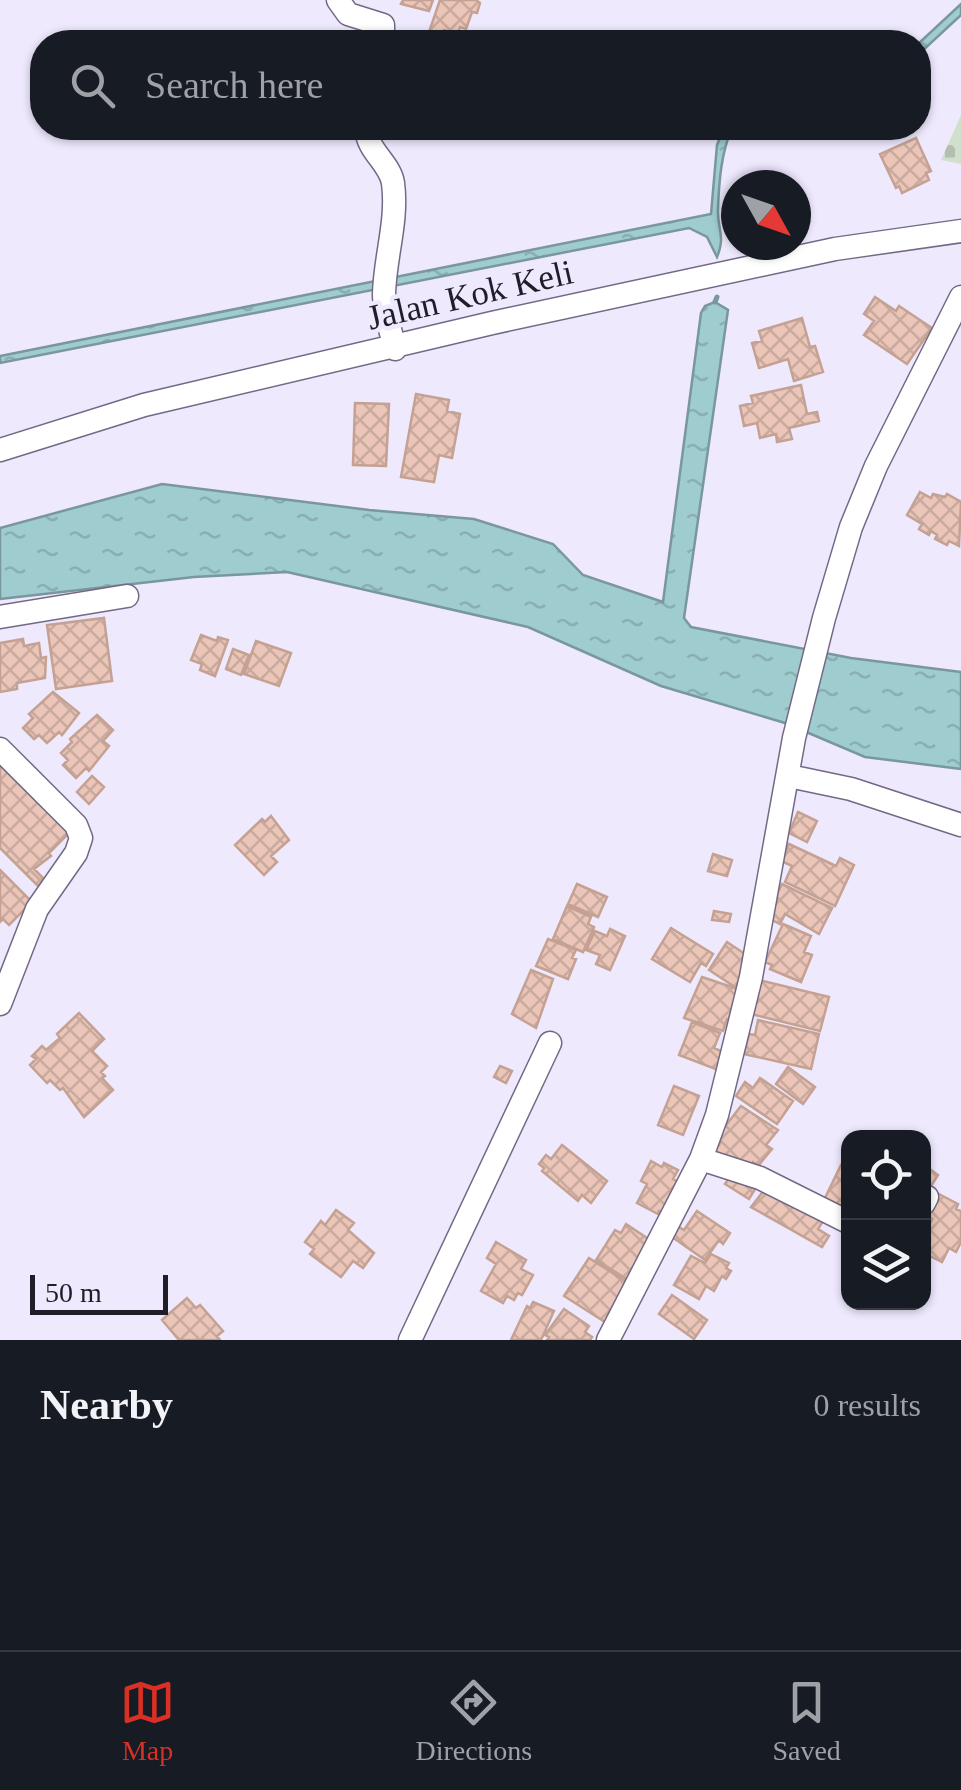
<!DOCTYPE html>
<style>
body{margin:0;font-family:"Times New Roman",serif;background:#242831;color:#f1f3f6}
.controls{position:absolute;right:30px;bottom:30px;display:grid;overflow:hidden;border-radius:20px;box-shadow:0 2px 8px #0004}
.controls button{width:90px;height:90px;display:grid;place-items:center;padding:0;border:0;border-bottom:2px solid #363941;background:#171b24;color:#f1f3f6;font:50px sans-serif}
.compass{position:absolute;left:721px;top:170px;width:90px;height:90px;border-radius:50%;background:#171b24;box-shadow:0 2px 8px #0004;rotate:130deg}
.scale{position:absolute;left:30px;bottom:25px;width:138px;box-sizing:border-box;padding-left:10px;border:5px solid #201c28;border-top:0;font-size:28px;line-height:35px;white-space:nowrap;color:#201c28;-webkit-text-stroke:8px #efe9fe;paint-order:stroke}
.list{margin:0;padding:0;list-style:none}
h2{display:flex;justify-content:space-between;align-items:center;height:130px;margin:0;padding:0 40px;font-size:42px}
h2 small{font-size:32px;font-weight:400;color:#9ea1a6}
.icon{flex:none;width:55px;height:55px;fill:none;stroke:currentColor;stroke-width:2;stroke-linecap:round;stroke-linejoin:round}
.map{position:relative;flex:none;width:961px;height:1340px;overflow:hidden}
.search{position:absolute;background:#171b24;box-shadow:0 2px 8px #0004;left:30px;right:30px;top:30px;height:110px;display:flex;align-items:center;gap:25px;box-sizing:border-box;padding:0 35px;border-radius:40px;color:#9ea1a6;font-size:38px}
.sheet{height:310px;background:#171b24}
nav{display:flex;justify-content:space-around;align-items:center;box-sizing:border-box;height:140px;border-top:2px solid #363941;background:#171b24;font-size:28px;color:#9ea1a6}
nav a{display:grid;justify-items:center;gap:5px}
nav .on{color:#d93025}
.map>svg:first-child{display:block}
</style>
<div class="map">
<svg width="961" height="1340" viewBox="0 0 961 1340">
<defs>
<pattern id="cemetery-stones" width="16" height="16" patternUnits="userSpaceOnUse" patternTransform="scale(2.5)"><rect width="16" height="16" fill="#d1dfcd"/><path d="M2 7V4a2 2 0 0 1 4 0v3zM10 15v-3a2 2 0 0 1 4 0v3z" fill="#b3bfb0"/></pattern>
<pattern id="water-ripples" width="26" height="14" patternUnits="userSpaceOnUse" patternTransform="scale(2.5)"><rect width="26" height="14" fill="#9fcccf"/><path d="M2 4q2-2 4 0t4 0M15 11q2-2 4 0t4 0" fill="none" stroke="#89afb2"/></pattern>
<pattern id="building-cross-hatch" width="8" height="8" patternUnits="userSpaceOnUse" patternTransform="scale(2.5)"><rect width="8" height="8" fill="#ebc6b8"/><path d="M0 0l8 8M0 8l8-8" fill="none" stroke="#c9aa9e"/></pattern>
</defs>
<rect width="100%" height="100%" fill="#efe9fe"/>
<path fill="url(#cemetery-stones)" d="M 961,115 L 961,164 L 941,160 Z"/>
<path fill="url(#water-ripples)" stroke="#79979d" stroke-width="2.5" d="M 961,4 L 961,15 L 919,54 L 919,43 Z
M 724,128 L 732,128 C 721,153 719,182 718,209 C 717,230 726,235 717,257 L 707,237 L 689,228 L 0,363 L 0,356 L 711,214 L 717,145 Z
M 715,302 L 728,310 L 684,618 L 691,627 L 851,658 L 961,672 L 961,769 L 865,757 L 785,723 L 661,686 L 528,627 L 287,572 L 194,577 L 0,599 L 0,528 L 162,484 L 369,510 L 474,519 L 553,544 L 583,575 L 663,602 L 701,313 L 705,306 Z"/>
<g fill="none" stroke-linecap="round" stroke-linejoin="round">
<path stroke="#79979d" stroke-width="5" d="M 715,302 L 717,297"/>
</g>
<path fill="url(#building-cross-hatch)" stroke="#c4a193" stroke-width="2.5" d="M 403,0 L 433,0 L 429,11 L 401,4 Z
M 440,0 L 476,0 L 480,3 L 477,13 L 472,12 L 466,29 L 460,27 L 458,35 L 444,30 L 441,39 L 428,35 Z
M 420,128 L 440,128 L 436,136 Z
M 916,138 L 931,171 L 926,173 L 929,180 L 902,193 L 899,186 L 896,188 L 880,154 Z
M 875,297 L 896,311 L 899,306 L 932,328 L 907,364 L 864,335 L 874,321 L 864,314 Z
M 802,318 L 810,347 L 815,346 L 823,372 L 794,381 L 788,359 L 759,368 L 752,343 L 762,341 L 759,331 Z
M 801,385 L 807,414 L 817,412 L 819,421 L 789,428 L 792,439 L 777,442 L 776,434 L 760,438 L 757,423 L 744,426 L 740,406 L 753,403 L 751,396 Z
M 416,394 L 449,400 L 447,411 L 460,414 L 452,458 L 439,455 L 434,482 L 401,477 Z
M 355,403 L 389,404 L 386,466 L 353,465 Z
M 920,492 L 931,498 L 933,494 L 945,497 L 947,494 L 961,502 L 959,546 L 949,541 L 947,545 L 935,539 L 937,535 L 931,531 L 929,535 L 919,529 L 922,524 L 907,515 Z
M 104,618 L 112,681 L 56,689 L 47,625 Z
M 201,635 L 217,641 L 218,637 L 228,640 L 215,676 L 200,670 L 202,664 L 191,660 Z
M 23,639 L 24,646 L 39,643 L 41,658 L 46,657 L 45,678 L 17,683 L 17,689 L 0,692 L 0,643 Z
M 256,641 L 291,653 L 279,686 L 244,674 Z
M 233,649 L 249,655 L 241,675 L 226,669 Z
M 53,692 L 79,713 L 62,735 L 59,732 L 47,743 L 39,735 L 34,739 L 23,728 L 33,718 L 29,714 Z
M 97,715 L 113,730 L 103,741 L 109,746 L 89,771 L 86,768 L 76,778 L 63,765 L 68,760 L 61,753 L 72,742 L 70,739 Z
M 0,765 L 69,833 L 49,853 L 51,856 L 34,869 L 45,880 L 38,886 L 0,848 Z
M 92,776 L 104,787 L 89,804 L 77,792 Z
M 798,812 L 817,821 L 807,842 L 789,833 Z
M 271,816 L 289,840 L 271,856 L 277,862 L 264,875 L 235,845 L 262,819 L 265,822 Z
M 789,844 L 836,866 L 840,858 L 854,865 L 835,906 L 785,882 L 792,866 L 781,861 Z
M 713,854 L 732,860 L 727,876 L 708,871 Z
M 0,870 L 32,902 L 9,925 L 3,919 L 0,922 Z
M 577,884 L 607,897 L 598,917 L 568,904 Z
M 782,884 L 832,908 L 819,934 L 785,914 L 780,924 L 770,919 L 770,908 Z
M 567,906 L 591,917 L 588,924 L 594,927 L 583,952 L 553,939 Z
M 714,911 L 731,914 L 729,922 L 712,920 Z
M 783,924 L 811,936 L 804,952 L 812,955 L 801,982 L 770,969 L 772,965 L 765,962 Z
M 671,928 L 713,954 L 706,966 L 701,963 L 690,982 L 652,959 Z
M 610,929 L 625,936 L 610,970 L 596,964 L 600,955 L 586,950 L 595,931 L 607,936 Z
M 548,939 L 576,950 L 572,958 L 576,959 L 568,979 L 536,966 Z
M 727,942 L 748,956 L 738,989 L 709,970 Z
M 531,970 L 553,979 L 536,1028 L 512,1014 Z
M 702,977 L 744,991 L 733,1021 L 727,1019 L 723,1031 L 684,1018 Z
M 759,980 L 829,997 L 820,1031 L 751,1014 Z
M 79,1013 L 104,1039 L 92,1051 L 107,1066 L 101,1072 L 105,1076 L 102,1078 L 113,1090 L 84,1117 L 63,1088 L 60,1090 L 50,1080 L 47,1083 L 30,1065 L 36,1059 L 32,1056 L 42,1046 L 46,1050 L 60,1038 L 57,1034 Z
M 758,1020 L 819,1034 L 811,1069 L 744,1054 L 749,1034 L 755,1035 Z
M 692,1022 L 720,1033 L 714,1048 L 725,1053 L 718,1070 L 679,1055 Z
M 500,1066 L 512,1071 L 506,1083 L 494,1077 Z
M 788,1067 L 815,1087 L 803,1104 L 776,1084 Z
M 760,1078 L 793,1101 L 777,1124 L 736,1096 L 745,1082 L 753,1088 Z
M 674,1086 L 699,1096 L 683,1135 L 658,1125 Z
M 741,1106 L 778,1130 L 766,1145 L 772,1149 L 758,1166 L 753,1162 L 745,1172 L 713,1153 L 721,1142 L 716,1138 Z
M 562,1145 L 607,1181 L 591,1203 L 582,1195 L 578,1201 L 542,1171 L 544,1168 L 539,1164 L 546,1155 L 551,1159 Z
M 651,1161 L 662,1167 L 664,1163 L 678,1170 L 673,1179 L 680,1183 L 664,1213 L 659,1211 L 658,1214 L 637,1203 L 647,1184 L 641,1181 Z
M 841,1165 L 848,1168 L 848,1214 L 823,1202 Z
M 924,1165 L 938,1175 L 924,1197 Z
M 734,1171 L 757,1186 L 749,1199 L 725,1184 Z
M 769,1184 L 823,1221 L 818,1229 L 829,1236 L 822,1247 L 751,1207 Z
M 937,1193 L 958,1204 L 956,1209 L 961,1211 L 961,1242 L 956,1252 L 949,1248 L 942,1262 L 924,1253 L 924,1236 L 932,1219 L 925,1215 Z
M 336,1210 L 354,1223 L 348,1230 L 374,1253 L 363,1268 L 353,1261 L 341,1277 L 310,1254 L 314,1249 L 305,1242 L 321,1221 L 325,1225 Z
M 697,1211 L 730,1233 L 723,1244 L 719,1240 L 705,1260 L 672,1237 L 679,1227 L 684,1230 Z
M 626,1224 L 650,1240 L 630,1281 L 596,1260 L 615,1230 L 621,1233 Z
M 496,1242 L 526,1260 L 521,1269 L 533,1275 L 522,1295 L 518,1293 L 514,1300 L 507,1296 L 503,1303 L 481,1291 L 496,1264 L 487,1258 Z
M 711,1254 L 729,1263 L 726,1268 L 731,1271 L 726,1279 L 722,1276 L 714,1291 L 706,1286 L 699,1299 L 674,1285 L 691,1256 L 705,1263 Z
M 589,1258 L 630,1284 L 605,1322 L 564,1296 Z
M 672,1295 L 707,1320 L 694,1339 L 659,1314 Z
M 187,1298 L 196,1308 L 200,1305 L 223,1331 L 217,1336 L 220,1340 L 179,1340 L 162,1320 Z
M 533,1302 L 554,1311 L 541,1340 L 511,1340 L 527,1306 L 530,1308 Z
M 564,1309 L 589,1326 L 585,1332 L 592,1337 L 590,1340 L 547,1340 L 549,1337 L 545,1335 Z"/>
<g fill="none" stroke-linecap="round" stroke-linejoin="round">
<g stroke="#736986" stroke-width="25">
<path id="minor" d="M 338,0 L 348,14 L 383,25 L 383,42
M 366,128 C 367,151 390,163 393,183 C 398,221 385,256 384,294 C 384,312 391,331 395,349
M 0,450 L 144,405 L 492,323 L 835,249 L 961,231
M 0,617 L 127,596
M 0,749 L 76,825 L 81,838 L 76,853 L 37,909 L 0,1004
M 789,776 L 851,789 L 961,825
M 701,1159 L 760,1178 L 848,1222
M 924,1203 L 927,1197
M 410,1340 L 550,1043
M 608,1340 L 701,1159 L 717,1115 L 751,977 L 794,738 L 824,618 L 851,527 L 876,466 L 961,297"/>
</g>
<use href="#minor" stroke="#fff" stroke-width="22"/>
</g>
<g text-anchor="middle" dominant-baseline="central" stroke-width="9" stroke-linejoin="round" paint-order="stroke">
<g font-size="35" fill="#201c28" stroke="#efe9fe">
<text transform="translate(470 295) rotate(-13)">Jalan Kok Keli</text>
</g>
</g>
</svg>
<div class="controls">
<button><svg class="icon" aria-label="locate" viewBox="0 0 24 24"><circle cx="12" cy="12" r="6"/><path d="M12 2v4M12 18v4M2 12h4M18 12h4"/></svg></button>
<button><svg class="icon" aria-label="layers" viewBox="0 0 24 24"><path d="M12 4l9 5-9 5-9-5zM3 14l9 5 9-5"/></svg></button>
</div>
<svg class="compass" viewBox="-18 -18 36 36"><path d="M0-13l5 13h-10z" fill="#e53935"/><path d="M0 13l5-13h-10z" fill="#9ea1a6"/></svg>
<div class="scale">50 m</div>
<div class="search"><svg class="icon" aria-label="search" viewBox="0 0 24 24"><circle cx="10" cy="10" r="6"/><path d="M15 15l6 6"/></svg>Search here</div>
</div>
<section class="sheet">
<h2>Nearby<small>0 results</small></h2>
<ul class="list">
</ul>
</section>
<nav>
<a class="on"><svg class="icon" aria-label="map" viewBox="0 0 24 24"><path d="M3 6l6-2 6 2 6-2v14l-6 2-6-2-6 2zM9 4v14M15 6v14"/></svg>Map</a>
<a><svg class="icon" aria-label="directions" viewBox="0 0 24 24"><path d="M12 3l9 9-9 9-9-9zM9 14v-3h6M13 9l2 2-2 2"/></svg>Directions</a>
<a><svg class="icon" aria-label="saved" viewBox="0 0 24 24"><path d="M7 4h10v16l-5-4-5 4z"/></svg>Saved</a>
</nav>
